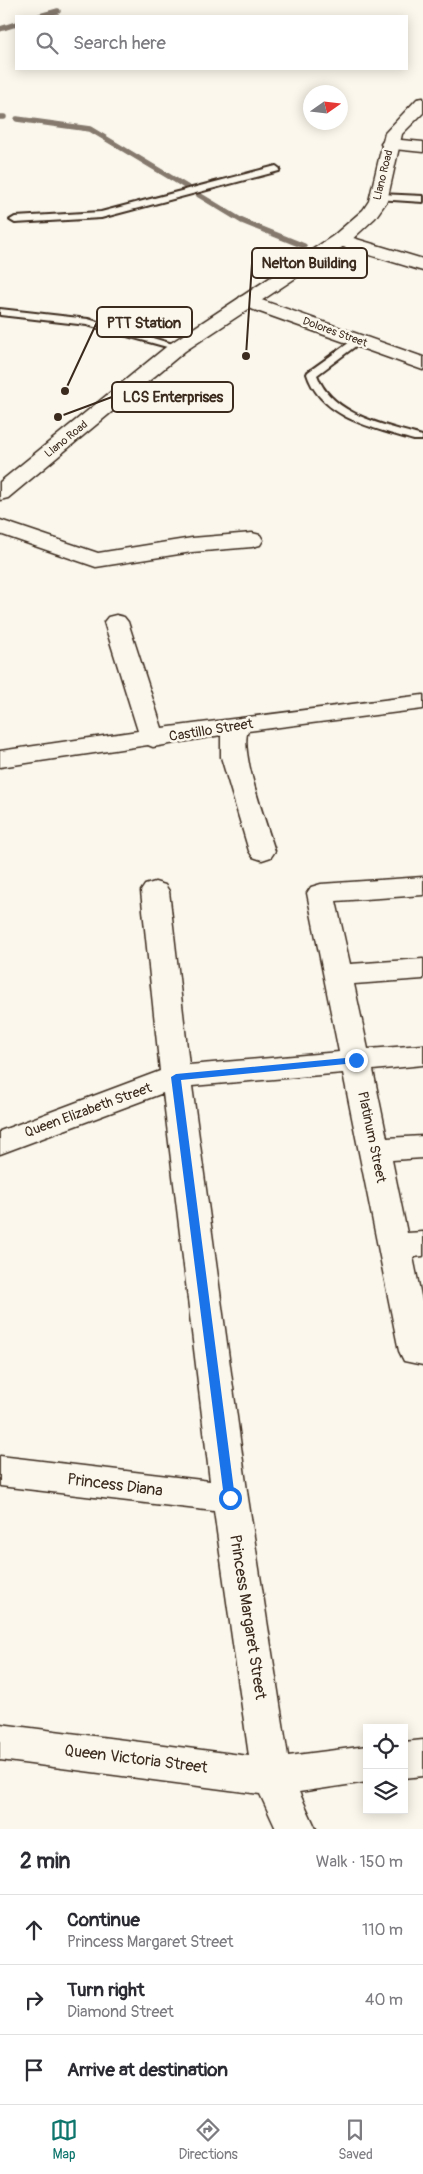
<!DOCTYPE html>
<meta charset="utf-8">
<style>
body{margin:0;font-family:Pangolin,sans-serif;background:#f2f2f3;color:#2b2b33}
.controls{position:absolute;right:15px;bottom:15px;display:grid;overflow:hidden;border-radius:0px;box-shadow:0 2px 12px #0003}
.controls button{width:45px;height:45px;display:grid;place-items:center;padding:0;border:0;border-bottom:1px solid #e1e1e2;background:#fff;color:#2b2b33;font:25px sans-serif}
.compass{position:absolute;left:303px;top:85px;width:45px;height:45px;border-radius:50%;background:#fff;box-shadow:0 2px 12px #0003;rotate:76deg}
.stop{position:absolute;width:15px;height:15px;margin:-11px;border:4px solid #1a73e8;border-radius:50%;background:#fff}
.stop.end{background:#1a73e8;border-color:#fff;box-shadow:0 1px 5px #0008}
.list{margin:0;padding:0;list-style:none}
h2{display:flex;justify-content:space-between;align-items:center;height:65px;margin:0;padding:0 20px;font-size:21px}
h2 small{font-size:16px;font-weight:400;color:#7c7c81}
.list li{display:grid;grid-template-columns:32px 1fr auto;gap:15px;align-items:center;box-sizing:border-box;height:70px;padding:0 20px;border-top:1px solid #e1e1e2}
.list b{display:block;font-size:19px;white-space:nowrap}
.list p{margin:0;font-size:16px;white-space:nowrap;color:#7c7c81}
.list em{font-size:16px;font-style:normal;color:#7c7c81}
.icon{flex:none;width:28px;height:28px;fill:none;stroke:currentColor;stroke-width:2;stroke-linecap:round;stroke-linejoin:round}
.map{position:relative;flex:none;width:423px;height:1829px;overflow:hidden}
.search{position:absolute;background:#fff;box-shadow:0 2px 12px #0003;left:15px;right:15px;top:15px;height:55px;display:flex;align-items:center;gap:12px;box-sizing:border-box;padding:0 18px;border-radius:0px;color:#7c7c81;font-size:19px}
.sheet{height:275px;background:#fff}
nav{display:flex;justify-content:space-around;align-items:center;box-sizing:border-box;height:70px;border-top:1px solid #e1e1e2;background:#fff;font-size:14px;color:#7c7c81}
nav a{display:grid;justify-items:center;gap:2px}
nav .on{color:#0f766e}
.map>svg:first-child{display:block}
</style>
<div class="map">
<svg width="423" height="1829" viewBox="0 0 423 1829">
<rect width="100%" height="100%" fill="#fbf7ec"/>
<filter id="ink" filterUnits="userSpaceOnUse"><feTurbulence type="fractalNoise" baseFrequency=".02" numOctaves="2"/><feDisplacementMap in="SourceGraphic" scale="10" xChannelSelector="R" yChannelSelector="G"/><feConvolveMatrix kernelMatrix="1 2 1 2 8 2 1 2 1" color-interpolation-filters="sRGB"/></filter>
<g filter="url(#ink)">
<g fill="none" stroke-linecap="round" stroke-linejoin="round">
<path stroke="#85796d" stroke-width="5.5" d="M 40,16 L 58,11
M 0,29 L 16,24
M 0,117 L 4,117
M 17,119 L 90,129 L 190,189
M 199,195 L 242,221 L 304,246"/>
<g stroke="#3b2a1e" stroke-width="4">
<path id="service" d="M 276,166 L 280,169 L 279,171 L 101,218 L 15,223 L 10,220 L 15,217 L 101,212 Z
M 380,194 L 423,196 L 423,202 L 377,199 L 377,195 Z
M 0,309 L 88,319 L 183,347 L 178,350 L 87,325 L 0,315 Z
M 357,337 L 361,338 L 361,342 L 317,375 C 331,415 385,425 422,436 L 422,440 L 414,440 C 374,428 321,418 307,374 L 308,372 Z"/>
</g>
<g stroke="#3b2a1e" stroke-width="3">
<path id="minor" d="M 390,139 L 423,142 L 423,152 L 384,148 L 381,144 L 384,140 Z
M 340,234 L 423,259 L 423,271 L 333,244 L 331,240 L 333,236 Z
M 247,295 L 423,357 L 423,370 L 240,305 L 237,301 L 240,297 Z
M 0,520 L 98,553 L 192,538 L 252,533 L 260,535 L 263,540 L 260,545 L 252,547 L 192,552 L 96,567 L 0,534 Z
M 116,615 L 124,617 L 128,622 L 162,728 L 423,695 L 423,709 L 248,731 C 239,751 268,828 275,851 L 271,857 L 262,860 L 253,857 L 249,851 L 221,757 L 221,735 L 153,747 L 148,745 L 0,767 L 0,751 L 138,731 L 104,622 L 108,617 Z
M 423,877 L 423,895 L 336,901 L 350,964 L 423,959 L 423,979 L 354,984 L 368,1049 L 423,1045 L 423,1065 L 373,1070 L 387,1138 L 423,1136 L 423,1158 L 392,1160 L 407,1233 L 423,1232 L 423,1256 L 413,1257 L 423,1306 L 423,1365 L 404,1361 L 399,1351 L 343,1073 L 192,1086 L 248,1498 L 288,1756 L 367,1746 L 367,1782 L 299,1792 L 316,1829 L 276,1829 L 260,1794 L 0,1760 L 0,1724 L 249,1756 L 214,1511 L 0,1486 L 0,1456 L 210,1481 L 163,1093 L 0,1154 L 0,1131 L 160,1071 L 141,891 L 145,885 L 155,882 L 165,885 L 169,891 L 189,1065 L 339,1052 L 307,893 L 311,887 L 321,884 Z
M 423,1740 L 423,1776 L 404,1778 L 404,1742 Z"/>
</g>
<g stroke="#3b2a1e" stroke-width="3">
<path id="secondary" d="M 423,98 L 423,113 L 402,134 L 387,201 L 375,218 L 347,244 L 185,351 L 8,498 L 0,500 L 0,482 L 171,343 L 333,236 L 363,210 L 369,201 L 385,133 L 417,99 Z"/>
</g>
<use href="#service" fill="#fbf7ec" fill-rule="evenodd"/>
<use href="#minor" fill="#fbf7ec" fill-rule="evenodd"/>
<use href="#secondary" fill="#fbf7ec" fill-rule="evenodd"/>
</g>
</g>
<path fill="#1a73e8" d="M 356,1057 L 360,1060 L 356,1063 L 181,1080 L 235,1498 L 230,1503 L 224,1498 L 171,1077 L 176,1074 Z"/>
<g text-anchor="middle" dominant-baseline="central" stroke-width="5" stroke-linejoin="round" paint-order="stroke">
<g font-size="11" fill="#3b2a1e" stroke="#fbf7ec">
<text transform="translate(383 175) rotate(-76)">Llano Road</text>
<text transform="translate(335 332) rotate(20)">Dolores Street</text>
<text transform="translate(66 439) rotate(-39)">Llano Road</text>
</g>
<g font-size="14" fill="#3b2a1e" stroke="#fbf7ec">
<text transform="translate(211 730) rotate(-9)">Castillo Street</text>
<text transform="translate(88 1110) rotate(-20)">Queen Elizabeth Street</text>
<text transform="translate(372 1137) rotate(78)">Platinum Street</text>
</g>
<g font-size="16" fill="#3b2a1e" stroke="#fbf7ec">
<text transform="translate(115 1485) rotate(7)">Princess Diana</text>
<text transform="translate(248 1617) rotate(81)">Princess Margaret Street</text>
<text transform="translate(136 1759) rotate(7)">Queen Victoria Street</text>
</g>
</g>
<path fill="none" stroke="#3b2a1e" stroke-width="2" d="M246 356L252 263M65 391L97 322M58 417L112 397"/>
<g fill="#3b2a1e" stroke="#fbf7ec" stroke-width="2">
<circle cx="246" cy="356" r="5"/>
<circle cx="65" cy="391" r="5"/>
<circle cx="58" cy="417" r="5"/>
</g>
<g fill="#fbf7ec" stroke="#3b2a1e" stroke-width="2">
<rect x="252" y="248" width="115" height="30" rx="5"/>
<rect x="97" y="307" width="95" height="30" rx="5"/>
<rect x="112" y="382" width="121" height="30" rx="5"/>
</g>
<g font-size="15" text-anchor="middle" font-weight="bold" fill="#3b2a1e">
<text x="309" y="268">Nelton Building</text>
<text x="144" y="328">PTT Station</text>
<text x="173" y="402">LCS Enterprises</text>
</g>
</svg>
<div class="controls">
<button><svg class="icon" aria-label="locate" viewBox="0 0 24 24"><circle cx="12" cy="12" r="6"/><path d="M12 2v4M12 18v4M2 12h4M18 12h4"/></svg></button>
<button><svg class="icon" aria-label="layers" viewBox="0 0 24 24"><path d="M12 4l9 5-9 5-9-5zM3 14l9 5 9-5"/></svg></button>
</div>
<svg class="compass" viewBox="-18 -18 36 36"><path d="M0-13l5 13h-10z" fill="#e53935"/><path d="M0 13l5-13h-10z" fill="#7c7c81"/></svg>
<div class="stop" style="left:230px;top:1498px"></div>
<div class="stop end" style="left:356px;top:1060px"></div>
<div class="search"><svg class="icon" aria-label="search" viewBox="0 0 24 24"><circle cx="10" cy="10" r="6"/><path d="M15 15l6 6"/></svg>Search here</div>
</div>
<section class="sheet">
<h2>2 min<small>Walk · 150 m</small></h2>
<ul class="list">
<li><svg class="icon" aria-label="ahead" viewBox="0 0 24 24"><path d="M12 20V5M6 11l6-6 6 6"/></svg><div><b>Continue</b><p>Princess Margaret Street</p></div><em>110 m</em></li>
<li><svg class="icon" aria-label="right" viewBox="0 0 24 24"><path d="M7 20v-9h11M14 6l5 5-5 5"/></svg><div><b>Turn right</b><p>Diamond Street</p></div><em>40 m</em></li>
<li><svg class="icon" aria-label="arrive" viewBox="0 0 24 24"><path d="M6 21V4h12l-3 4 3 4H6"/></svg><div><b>Arrive at destination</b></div></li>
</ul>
</section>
<nav>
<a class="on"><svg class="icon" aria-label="map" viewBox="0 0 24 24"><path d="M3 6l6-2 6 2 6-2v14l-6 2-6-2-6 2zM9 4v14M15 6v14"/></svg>Map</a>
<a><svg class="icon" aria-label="directions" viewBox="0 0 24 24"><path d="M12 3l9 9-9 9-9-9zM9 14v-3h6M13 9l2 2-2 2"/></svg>Directions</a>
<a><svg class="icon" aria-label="saved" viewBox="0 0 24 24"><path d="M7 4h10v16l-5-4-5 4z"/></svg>Saved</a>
</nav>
